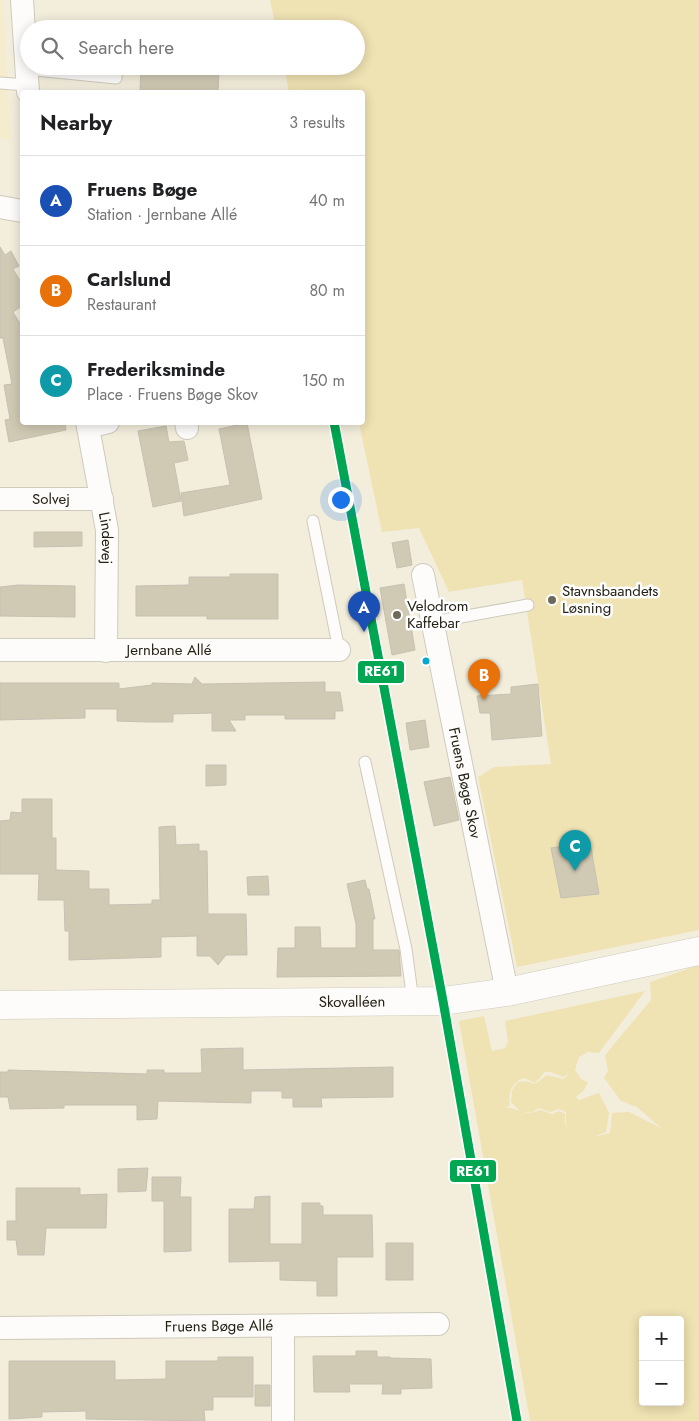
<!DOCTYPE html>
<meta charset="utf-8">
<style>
body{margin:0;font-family:Jost,sans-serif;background:#f6f6f6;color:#202124}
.controls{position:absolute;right:15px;bottom:15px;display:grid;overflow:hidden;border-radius:5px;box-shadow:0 2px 12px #0003}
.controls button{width:45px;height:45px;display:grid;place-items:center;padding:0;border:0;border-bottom:1px solid #e0e0e0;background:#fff;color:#202124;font:25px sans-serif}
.you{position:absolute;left:340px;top:499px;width:18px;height:18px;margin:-12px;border:4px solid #fff;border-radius:50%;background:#1a73e8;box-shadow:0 0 0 8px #1a73e833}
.badge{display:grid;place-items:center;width:32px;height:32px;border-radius:50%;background:#1a73e8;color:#fff;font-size:16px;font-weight:700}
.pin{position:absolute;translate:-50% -41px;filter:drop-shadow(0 1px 2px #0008)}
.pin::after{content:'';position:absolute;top:26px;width:18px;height:15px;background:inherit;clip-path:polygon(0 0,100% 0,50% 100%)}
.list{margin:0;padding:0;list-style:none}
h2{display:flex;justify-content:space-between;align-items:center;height:65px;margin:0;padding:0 20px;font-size:21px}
h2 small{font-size:16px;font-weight:400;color:#757577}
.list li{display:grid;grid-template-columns:32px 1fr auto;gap:15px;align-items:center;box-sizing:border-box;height:90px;padding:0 20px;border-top:1px solid #e0e0e0}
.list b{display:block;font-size:19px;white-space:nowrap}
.list p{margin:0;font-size:16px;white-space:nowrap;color:#757577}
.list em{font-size:16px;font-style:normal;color:#757577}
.icon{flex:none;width:28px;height:28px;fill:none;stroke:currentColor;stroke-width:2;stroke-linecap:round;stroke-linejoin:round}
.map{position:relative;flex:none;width:699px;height:1421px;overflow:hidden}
.search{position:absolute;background:#fff;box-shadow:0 2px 12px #0003;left:20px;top:20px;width:345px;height:55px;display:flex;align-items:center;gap:12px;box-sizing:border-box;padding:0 18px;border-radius:28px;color:#757577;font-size:19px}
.panel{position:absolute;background:#fff;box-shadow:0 2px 12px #0003;left:20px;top:90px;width:345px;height:335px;border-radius:5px}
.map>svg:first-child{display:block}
</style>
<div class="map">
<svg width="699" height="1421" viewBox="0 0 699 1421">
<rect width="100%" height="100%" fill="#f3eedc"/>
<path fill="#f5ecce" d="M 0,0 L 3,0 L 11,140 L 0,138 Z"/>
<path fill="#efe2b3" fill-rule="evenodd" d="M 270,0 L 699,0 L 699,930 L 517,967 L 478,777 L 494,767 L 551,764 L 522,580 L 449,592 L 419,528 L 382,532 L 359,423 L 362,422 L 362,92 L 289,92 L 284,66 L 356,66 L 356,29 L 276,29 Z
M 699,965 L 699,1421 L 530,1421 L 459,1021 L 484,1016 L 492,1051 L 505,1048 L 508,1042 L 505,1021 L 645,991 L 599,1053 L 588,1052 L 579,1057 L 575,1070 L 581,1079 L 588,1082 L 584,1090 L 576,1097 L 579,1100 L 599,1093 L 609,1113 L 606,1132 L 593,1137 L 610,1133 L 612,1113 L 629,1112 L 661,1128 L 637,1107 L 621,1101 L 604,1078 L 608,1071 L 605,1055 L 651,1000 L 650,982 ZM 545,1072 L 551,1072 L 563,1077 L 571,1073 L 563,1079 L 547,1075 L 535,1084 L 526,1081 L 518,1082 L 512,1090 L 511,1102 L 521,1112 L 532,1112 L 539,1108 L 550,1112 L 559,1109 L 566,1112 L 566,1125 L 573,1130 L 565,1125 L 565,1114 L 559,1111 L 552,1114 L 540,1110 C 525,1117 518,1108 504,1107 L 510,1106 C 508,1094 511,1081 525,1078 L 535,1083 ZM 643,1320 L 680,1320 L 680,1402 L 643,1402 Z"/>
<path fill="#d0cab4" stroke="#c5c1b3" d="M 141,66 L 219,71 L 218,92 L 140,92 Z
M 0,247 L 5,255 L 11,251 L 19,266 L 13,269 L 22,284 L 22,306 L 13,312 L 22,327 L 22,422 L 65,422 L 66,430 L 9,442 L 5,420 L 10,419 L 4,385 L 12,384 L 3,338 L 0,338 Z
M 247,423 L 262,499 L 184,516 L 181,493 L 230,485 L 219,429 Z
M 166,426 L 169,442 L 184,441 L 188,460 L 174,463 L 181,501 L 153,507 L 138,431 Z
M 34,532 L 82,532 L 82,546 L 34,547 Z
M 408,540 L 412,565 L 397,568 L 392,543 Z
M 230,574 L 278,574 L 278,619 L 207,619 L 207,616 L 136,616 L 136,586 L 189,585 L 189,577 L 230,577 Z
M 404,584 L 415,650 L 392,655 L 380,588 Z
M 18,585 L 75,586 L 75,617 L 0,616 L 0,587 Z
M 195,677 L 202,684 L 325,682 L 325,692 L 340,692 L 343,711 L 335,711 L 335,719 L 285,719 L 285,715 L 245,715 L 245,720 L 229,720 L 236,731 L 212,731 L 212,713 L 173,714 L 173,722 L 147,722 L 117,721 L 117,709 L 85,709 L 85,718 L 0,720 L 0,683 L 119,683 L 119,689 L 152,685 L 152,683 L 192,684 Z
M 538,684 L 542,736 L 492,740 L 490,713 L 480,713 L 477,696 L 511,694 L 511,687 Z
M 425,720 L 429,747 L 410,750 L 406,723 Z
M 206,765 L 226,765 L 226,785 L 206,786 Z
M 450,777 L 459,820 L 434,826 L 424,782 Z
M 22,799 L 52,799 L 52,838 L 56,838 L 56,870 L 89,871 L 89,889 L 109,889 L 109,905 L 152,904 L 152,900 L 160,900 L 159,827 L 175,826 L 176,845 L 199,844 L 199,851 L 207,851 L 208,914 L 246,914 L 247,955 L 226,955 L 218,965 L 210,956 L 197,956 L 197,936 L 161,937 L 161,957 L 69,960 L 69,931 L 65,931 L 64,900 L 38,900 L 39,874 L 0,874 L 0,821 L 10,820 L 11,812 L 22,813 Z
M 590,842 L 599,894 L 561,898 L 551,848 Z
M 268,876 L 269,895 L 248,895 L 247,877 Z
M 365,880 L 367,889 L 369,889 L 375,919 L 373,919 L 373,950 L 399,950 L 401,976 L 277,977 L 278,948 L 295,948 L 295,927 L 320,927 L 321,948 L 356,948 L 356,924 L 347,884 Z
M 243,1048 L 243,1070 L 393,1067 L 393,1097 L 321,1098 L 322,1107 L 293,1107 L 293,1098 L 282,1098 L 282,1091 L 251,1091 L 251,1103 L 158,1101 L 157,1119 L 137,1120 L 137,1105 L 64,1105 L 64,1108 L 10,1109 L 8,1097 L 0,1097 L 0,1072 L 8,1072 L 8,1070 L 147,1074 L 147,1070 L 164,1070 L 164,1073 L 202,1073 L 201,1049 Z
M 148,1168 L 146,1191 L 118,1192 L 118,1169 Z
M 152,1177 L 181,1177 L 180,1197 L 191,1197 L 191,1251 L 164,1252 L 164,1201 L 152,1201 Z
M 16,1188 L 80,1188 L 80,1195 L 107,1194 L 106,1228 L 46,1228 L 44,1255 L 18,1255 L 16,1240 L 7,1240 L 7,1221 L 16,1221 Z
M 270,1196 L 270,1244 L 302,1244 L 302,1203 L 320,1203 L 320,1206 L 323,1206 L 323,1215 L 372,1215 L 373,1257 L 337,1257 L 337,1296 L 317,1296 L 317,1281 L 280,1280 L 280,1261 L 229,1262 L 229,1209 L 254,1209 L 255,1197 Z
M 386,1243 L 413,1243 L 413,1280 L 386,1280 Z
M 356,1351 L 377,1351 L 377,1357 L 390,1357 L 390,1358 L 431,1359 L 432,1388 L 401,1389 L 401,1394 L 382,1394 L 383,1384 L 349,1384 L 350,1392 L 314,1392 L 313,1356 L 356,1356 Z
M 218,1357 L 253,1357 L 253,1397 L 213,1397 L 213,1410 L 204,1410 L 205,1421 L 86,1419 L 86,1411 L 42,1412 L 42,1417 L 9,1419 L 9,1361 L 115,1361 L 115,1380 L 166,1379 L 166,1361 L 218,1361 Z
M 255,1385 L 270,1385 L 270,1406 L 255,1406 Z"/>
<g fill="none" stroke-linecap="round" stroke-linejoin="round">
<g stroke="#cecabc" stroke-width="13">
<path id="service" d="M 26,69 L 116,78 L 117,66
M 0,83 L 27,85
M 313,521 L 339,650
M 433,622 L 528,605
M 365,762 L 406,949 L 413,1001"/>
</g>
<g stroke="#cecabc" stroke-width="24">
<g id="minor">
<path d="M 22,0 L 28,92"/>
<path d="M 0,207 L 22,211"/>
<path id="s1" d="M 87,422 L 107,530 L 106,651"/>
<path d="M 186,422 L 187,428"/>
<path d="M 88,427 L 108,422"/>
<path id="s2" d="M 0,499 L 102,499"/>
<path id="s3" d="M 423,575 L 507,992"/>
<path id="s4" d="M 0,650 L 339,650"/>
<path d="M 283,1327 L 283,1421"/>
<path id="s5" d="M 0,1328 L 438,1324"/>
</g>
</g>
<g stroke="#cecabc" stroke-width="29">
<g id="tertiary">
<path id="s6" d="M 0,1005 L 443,1001 L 507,992 L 699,951"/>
</g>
</g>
<use href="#service" stroke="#fdfcfa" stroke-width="11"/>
<use href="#minor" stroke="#fdfcfa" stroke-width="22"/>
<use href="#tertiary" stroke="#fdfcfa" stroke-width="28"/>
<g stroke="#fff" stroke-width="12">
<path id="rail-1" d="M 334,422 L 443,1001 L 517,1421"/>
</g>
<use href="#rail-1" stroke="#00a651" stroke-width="9"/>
</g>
<g fill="#6d695b" stroke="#fff" stroke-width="2">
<circle cx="552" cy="600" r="5"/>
<circle cx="397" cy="615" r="5"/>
</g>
<circle fill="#00a9ce" stroke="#fff" stroke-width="2" cx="426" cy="661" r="4.5"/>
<g text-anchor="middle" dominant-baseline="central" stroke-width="5" stroke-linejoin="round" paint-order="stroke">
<g font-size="15" fill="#252115" stroke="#fff">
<text stroke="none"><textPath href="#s2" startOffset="51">Solvej</textPath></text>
<text stroke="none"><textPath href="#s1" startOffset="118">Lindevej</textPath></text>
<text stroke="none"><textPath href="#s4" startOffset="169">Jernbane Allé</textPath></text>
<text stroke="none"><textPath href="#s3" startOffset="212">Fruens Bøge Skov</textPath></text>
<text stroke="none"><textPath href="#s6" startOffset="352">Skovalléen</textPath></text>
<text stroke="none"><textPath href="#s5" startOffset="219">Fruens Bøge Allé</textPath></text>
</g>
<g font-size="15" fill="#252115" stroke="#fff" text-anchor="start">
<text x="562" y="591">Stavnsbaandets<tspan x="562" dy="17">Løsning</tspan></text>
<text x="407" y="606">Velodrom<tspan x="407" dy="17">Kaffebar</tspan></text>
</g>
</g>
<g stroke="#fff" stroke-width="2">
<rect x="357" y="660" width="48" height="24" rx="5" fill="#00a651"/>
<rect x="449" y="1159" width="48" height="24" rx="5" fill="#00a651"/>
</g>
<g font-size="14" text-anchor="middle" font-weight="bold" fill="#fff">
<text x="381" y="676">RE61</text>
<text x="473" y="1176">RE61</text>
</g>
</svg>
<div class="controls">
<button>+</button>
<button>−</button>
</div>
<div class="you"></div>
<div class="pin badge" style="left:364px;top:632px;background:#1a4fb4">A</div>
<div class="pin badge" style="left:484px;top:700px;background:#e8710a">B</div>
<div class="pin badge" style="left:575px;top:871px;background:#0f9aa8">C</div>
<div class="search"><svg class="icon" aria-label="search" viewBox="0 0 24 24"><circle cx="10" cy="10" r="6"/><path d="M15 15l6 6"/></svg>Search here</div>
<section class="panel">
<h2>Nearby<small>3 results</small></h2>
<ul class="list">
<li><span class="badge" style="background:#1a4fb4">A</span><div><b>Fruens Bøge</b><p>Station · Jernbane Allé</p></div><em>40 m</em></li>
<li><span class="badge" style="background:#e8710a">B</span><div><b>Carlslund</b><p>Restaurant</p></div><em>80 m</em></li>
<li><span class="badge" style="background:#0f9aa8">C</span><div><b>Frederiksminde</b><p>Place · Fruens Bøge Skov</p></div><em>150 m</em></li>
</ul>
</section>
</div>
